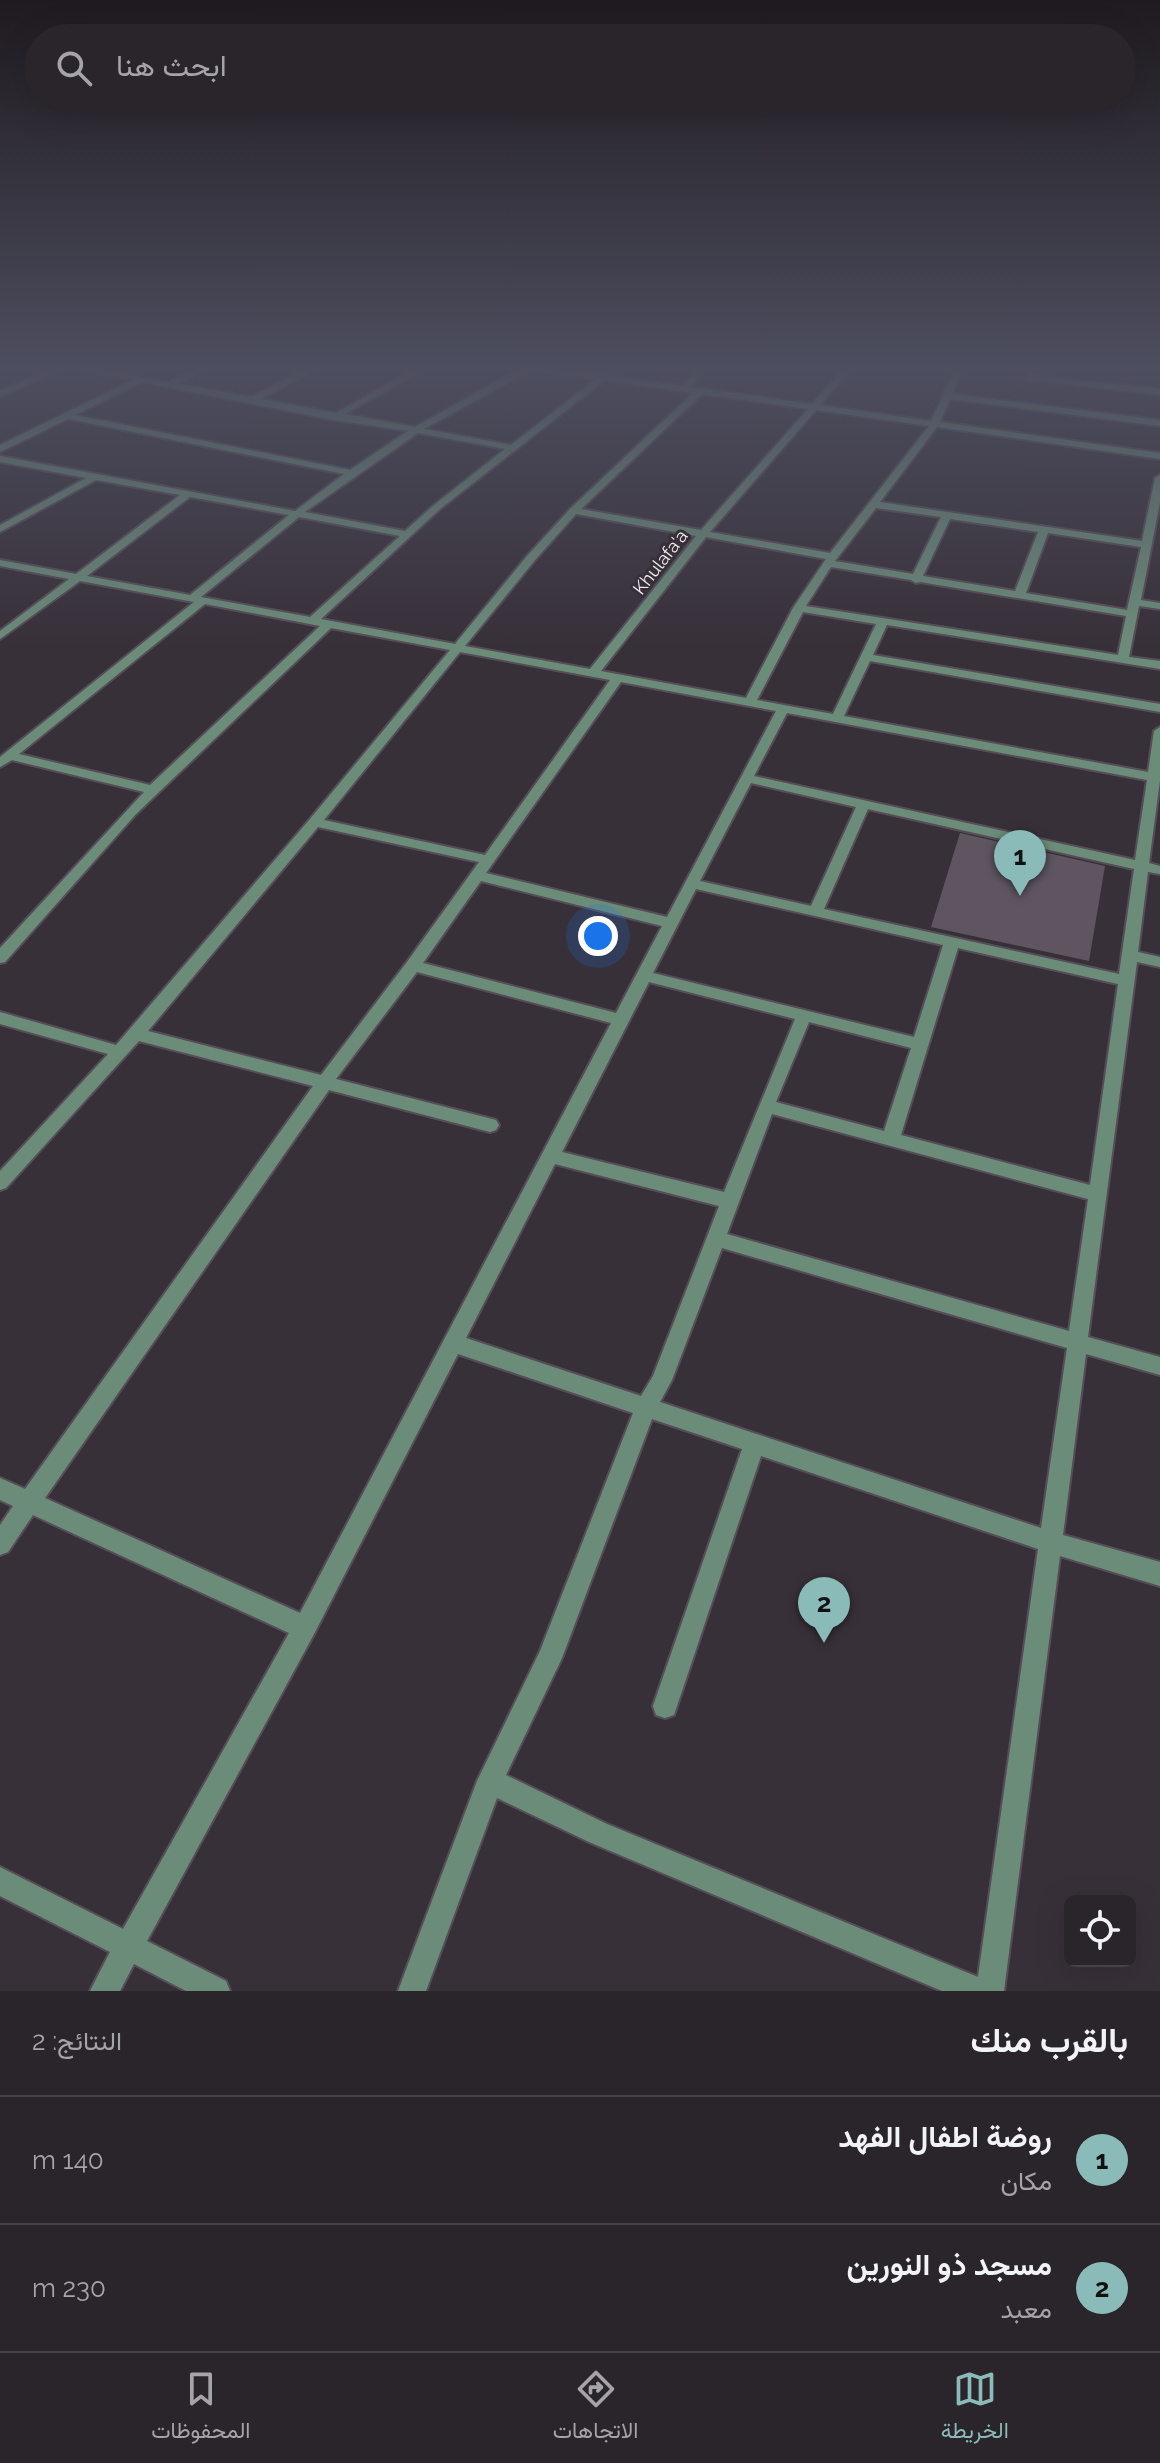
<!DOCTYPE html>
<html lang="ar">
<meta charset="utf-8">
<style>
body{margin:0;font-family:Raleway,Vazirmatn,sans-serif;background:#322c33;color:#f1f3f6;direction:rtl}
.controls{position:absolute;right:24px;bottom:24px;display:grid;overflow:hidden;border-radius:12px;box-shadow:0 8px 32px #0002}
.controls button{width:72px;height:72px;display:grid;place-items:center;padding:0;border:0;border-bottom:2px solid #464147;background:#2a242b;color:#f1f3f6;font:40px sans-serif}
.you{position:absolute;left:598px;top:936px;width:28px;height:28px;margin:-20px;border:6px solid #fff;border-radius:50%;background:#1a73e8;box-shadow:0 0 0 12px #1a73e833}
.badge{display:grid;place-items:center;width:52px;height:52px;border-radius:50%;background:#8bbbb9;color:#111;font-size:26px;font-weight:700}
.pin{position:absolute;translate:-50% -66px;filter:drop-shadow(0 2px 4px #0008)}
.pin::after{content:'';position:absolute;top:42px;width:28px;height:24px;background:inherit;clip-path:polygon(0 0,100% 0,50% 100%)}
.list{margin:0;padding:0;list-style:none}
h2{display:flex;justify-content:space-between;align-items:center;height:104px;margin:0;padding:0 32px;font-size:34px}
h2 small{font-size:26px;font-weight:400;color:#a5a4a9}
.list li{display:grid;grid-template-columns:52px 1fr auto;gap:24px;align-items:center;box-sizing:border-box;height:128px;padding:0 32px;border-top:2px solid #464147}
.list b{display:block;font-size:30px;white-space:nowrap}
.list p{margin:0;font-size:26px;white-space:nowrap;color:#a5a4a9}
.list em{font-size:26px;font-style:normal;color:#a5a4a9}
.icon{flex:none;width:44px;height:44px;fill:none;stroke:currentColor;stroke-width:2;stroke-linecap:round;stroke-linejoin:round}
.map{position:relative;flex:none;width:1160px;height:1991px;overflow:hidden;direction:ltr}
.search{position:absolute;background:#2a242b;box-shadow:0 8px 32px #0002;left:24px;right:24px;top:24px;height:88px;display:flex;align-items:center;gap:20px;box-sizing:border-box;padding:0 28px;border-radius:44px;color:#a5a4a9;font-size:30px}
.sheet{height:360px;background:#2a242b}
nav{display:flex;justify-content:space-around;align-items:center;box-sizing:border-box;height:112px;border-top:2px solid #464147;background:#2a242b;font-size:22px;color:#a5a4a9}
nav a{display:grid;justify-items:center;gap:4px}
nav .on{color:#8bbbb9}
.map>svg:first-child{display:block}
</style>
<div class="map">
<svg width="1160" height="1991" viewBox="0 0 1160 1991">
<rect width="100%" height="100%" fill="#383039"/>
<path fill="#5e5560" d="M 960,833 L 1105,866 L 1089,961 L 931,927 Z"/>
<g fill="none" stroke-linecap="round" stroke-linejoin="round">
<g stroke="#564e57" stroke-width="4">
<path id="street" d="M 55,366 L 84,366 L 168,382 L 200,366 L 211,366 L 178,384 L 252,397 L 311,366 L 322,366 L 261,399 L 336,413 L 420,366 L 431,366 L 345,414 L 415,427 L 521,368 L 518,366 L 542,366 L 602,375 L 612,366 L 622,366 L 610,376 L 682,386 L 700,366 L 709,366 L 690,387 L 812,404 L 841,372 L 816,366 L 854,366 L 820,405 L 931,421 L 957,366 L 965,366 L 952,394 L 1160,420 L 1160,426 L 950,399 L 940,422 L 1160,453 L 1160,459 L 937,427 L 880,502 L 1142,541 L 1155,478 L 1160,475 L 1160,502 L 1141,600 L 1160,603 L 1160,609 L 1139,606 L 1129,657 L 1160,661 L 1160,669 L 887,625 L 873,655 L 1160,704 L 1160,712 L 870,661 L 844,716 L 1148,772 L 1154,731 L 1160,727 L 1160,780 L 1149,863 L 1160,866 L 1160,874 L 1148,872 L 1138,952 L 1160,957 L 1160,967 L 1137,962 L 1088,1337 L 1160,1357 L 1160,1375 L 1086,1354 L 1063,1535 L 1160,1562 L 1160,1586 L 1060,1556 L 1004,1991 L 942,1991 L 589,1842 L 497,1798 L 426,1991 L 398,1991 L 477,1781 L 540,1651 L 633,1413 L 458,1354 L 313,1636 L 147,1941 L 226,1981 L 230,1991 L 186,1991 L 134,1964 L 120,1991 L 90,1991 L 110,1952 L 0,1896 L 0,1867 L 123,1929 L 289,1633 L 33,1515 L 8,1552 L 0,1555 L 0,1525 L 13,1506 L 0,1500 L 0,1478 L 25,1489 L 313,1086 L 139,1041 L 6,1188 L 0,1190 L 0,1171 L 108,1054 L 0,1024 L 0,1012 L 116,1045 L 310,819 L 450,650 L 331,628 L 136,814 L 5,962 L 0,963 L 0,948 L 144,792 L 12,760 L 0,767 L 0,757 L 194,602 L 80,581 L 0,639 L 0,631 L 69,579 L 0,566 L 0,560 L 76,574 L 180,495 L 96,480 L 0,532 L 0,525 L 86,478 L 0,462 L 0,456 L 295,511 L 344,474 L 68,419 L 0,452 L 0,445 L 133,380 L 66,367 L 0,397 L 0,391 ZM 531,370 L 596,379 L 511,445 L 424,429 ZM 605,380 L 693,393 L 570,509 L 527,556 L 455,644 L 321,619 L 440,509 ZM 142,382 L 334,420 L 408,431 L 350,470 L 75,415 ZM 702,394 L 808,409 L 701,530 L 581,509 ZM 816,410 L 929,426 L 830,553 L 710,532 ZM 418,433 L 505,449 L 434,505 L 405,531 L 305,512 ZM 190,497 L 289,515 L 190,595 L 87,576 ZM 876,508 L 941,517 L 913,574 L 835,561 ZM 576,514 L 696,536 L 590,669 L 465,646 L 535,560 ZM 299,517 L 400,536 L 310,617 L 201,597 ZM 950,519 L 1038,532 L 1015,591 L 923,576 ZM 1048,533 L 1141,547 L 1127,610 L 1026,593 ZM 706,537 L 826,559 L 793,608 L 746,698 L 601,671 ZM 831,567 L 911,580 L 916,583 L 920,582 L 1126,616 L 1118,655 L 806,606 ZM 205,604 L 320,626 L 150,785 L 19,754 ZM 803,612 L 876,624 L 833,714 L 757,700 ZM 460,652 L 610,680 L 485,855 L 324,820 ZM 621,682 L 776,711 L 667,917 L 486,873 ZM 787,713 L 1147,780 L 1135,860 L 754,776 ZM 751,783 L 856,807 L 811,906 L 700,881 ZM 868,809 L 1134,869 L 1119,974 L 824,909 ZM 318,827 L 479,862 L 407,962 L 321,1075 L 148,1031 ZM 481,881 L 662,926 L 616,1013 L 423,963 ZM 696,889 L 943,945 L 914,1037 L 653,973 ZM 958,948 L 1118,984 L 1090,1185 L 901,1135 ZM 417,972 L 611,1023 L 300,1613 L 45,1498 L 329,1090 L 490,1132 L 496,1130 L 499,1125 L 496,1120 L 336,1079 ZM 649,982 L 795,1019 L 724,1192 L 562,1152 ZM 809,1022 L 911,1048 L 884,1131 L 776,1102 ZM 772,1114 L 1088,1199 L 1069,1331 L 727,1234 ZM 555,1164 L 719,1206 L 653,1376 L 641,1396 L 466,1338 ZM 722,1248 L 1067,1348 L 1041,1528 L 660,1402 L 672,1380 ZM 652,1419 L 742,1449 L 653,1706 L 656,1715 L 665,1718 L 674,1715 L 677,1706 L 761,1456 L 1038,1549 L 978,1977 L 607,1824 L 506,1775 L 562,1658 Z
M 1029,375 L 1160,389 L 1160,395 L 1026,379 Z"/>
</g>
<use href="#street" fill="#6c8c7a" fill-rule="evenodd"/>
</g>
<linearGradient id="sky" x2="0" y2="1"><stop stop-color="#1f1a1f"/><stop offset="0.57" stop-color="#4d4e5f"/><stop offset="1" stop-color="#4d4e5f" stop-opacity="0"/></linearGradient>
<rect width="1160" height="645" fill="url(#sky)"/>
<g text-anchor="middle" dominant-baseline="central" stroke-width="6" stroke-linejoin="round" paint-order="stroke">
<g font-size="18" fill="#f1ecf2" stroke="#383039">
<text transform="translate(660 562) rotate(-52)">Khulafa'a</text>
</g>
</g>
</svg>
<div class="controls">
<button><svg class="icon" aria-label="locate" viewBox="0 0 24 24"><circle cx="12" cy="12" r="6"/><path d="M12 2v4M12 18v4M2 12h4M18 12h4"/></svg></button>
</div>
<div class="you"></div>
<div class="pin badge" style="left:1020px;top:896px">1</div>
<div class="pin badge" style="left:824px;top:1643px">2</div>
<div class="search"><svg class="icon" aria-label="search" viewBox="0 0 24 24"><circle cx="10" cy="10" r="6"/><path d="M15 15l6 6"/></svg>ابحث هنا</div>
</div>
<section class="sheet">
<h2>بالقرب منك<small>النتائج: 2</small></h2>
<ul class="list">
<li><span class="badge">1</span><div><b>روضة اطفال الفهد</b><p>مكان</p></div><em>140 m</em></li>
<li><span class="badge">2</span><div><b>مسجد ذو النورين</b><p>معبد</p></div><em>230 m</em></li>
</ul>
</section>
<nav>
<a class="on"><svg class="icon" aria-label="map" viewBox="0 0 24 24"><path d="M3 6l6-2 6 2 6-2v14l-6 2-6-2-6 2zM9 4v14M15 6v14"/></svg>الخريطة</a>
<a><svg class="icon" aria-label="directions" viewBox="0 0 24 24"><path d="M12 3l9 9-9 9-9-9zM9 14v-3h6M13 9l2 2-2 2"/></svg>الاتجاهات</a>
<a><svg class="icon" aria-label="saved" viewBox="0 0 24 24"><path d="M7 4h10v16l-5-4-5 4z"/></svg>المحفوظات</a>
</nav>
